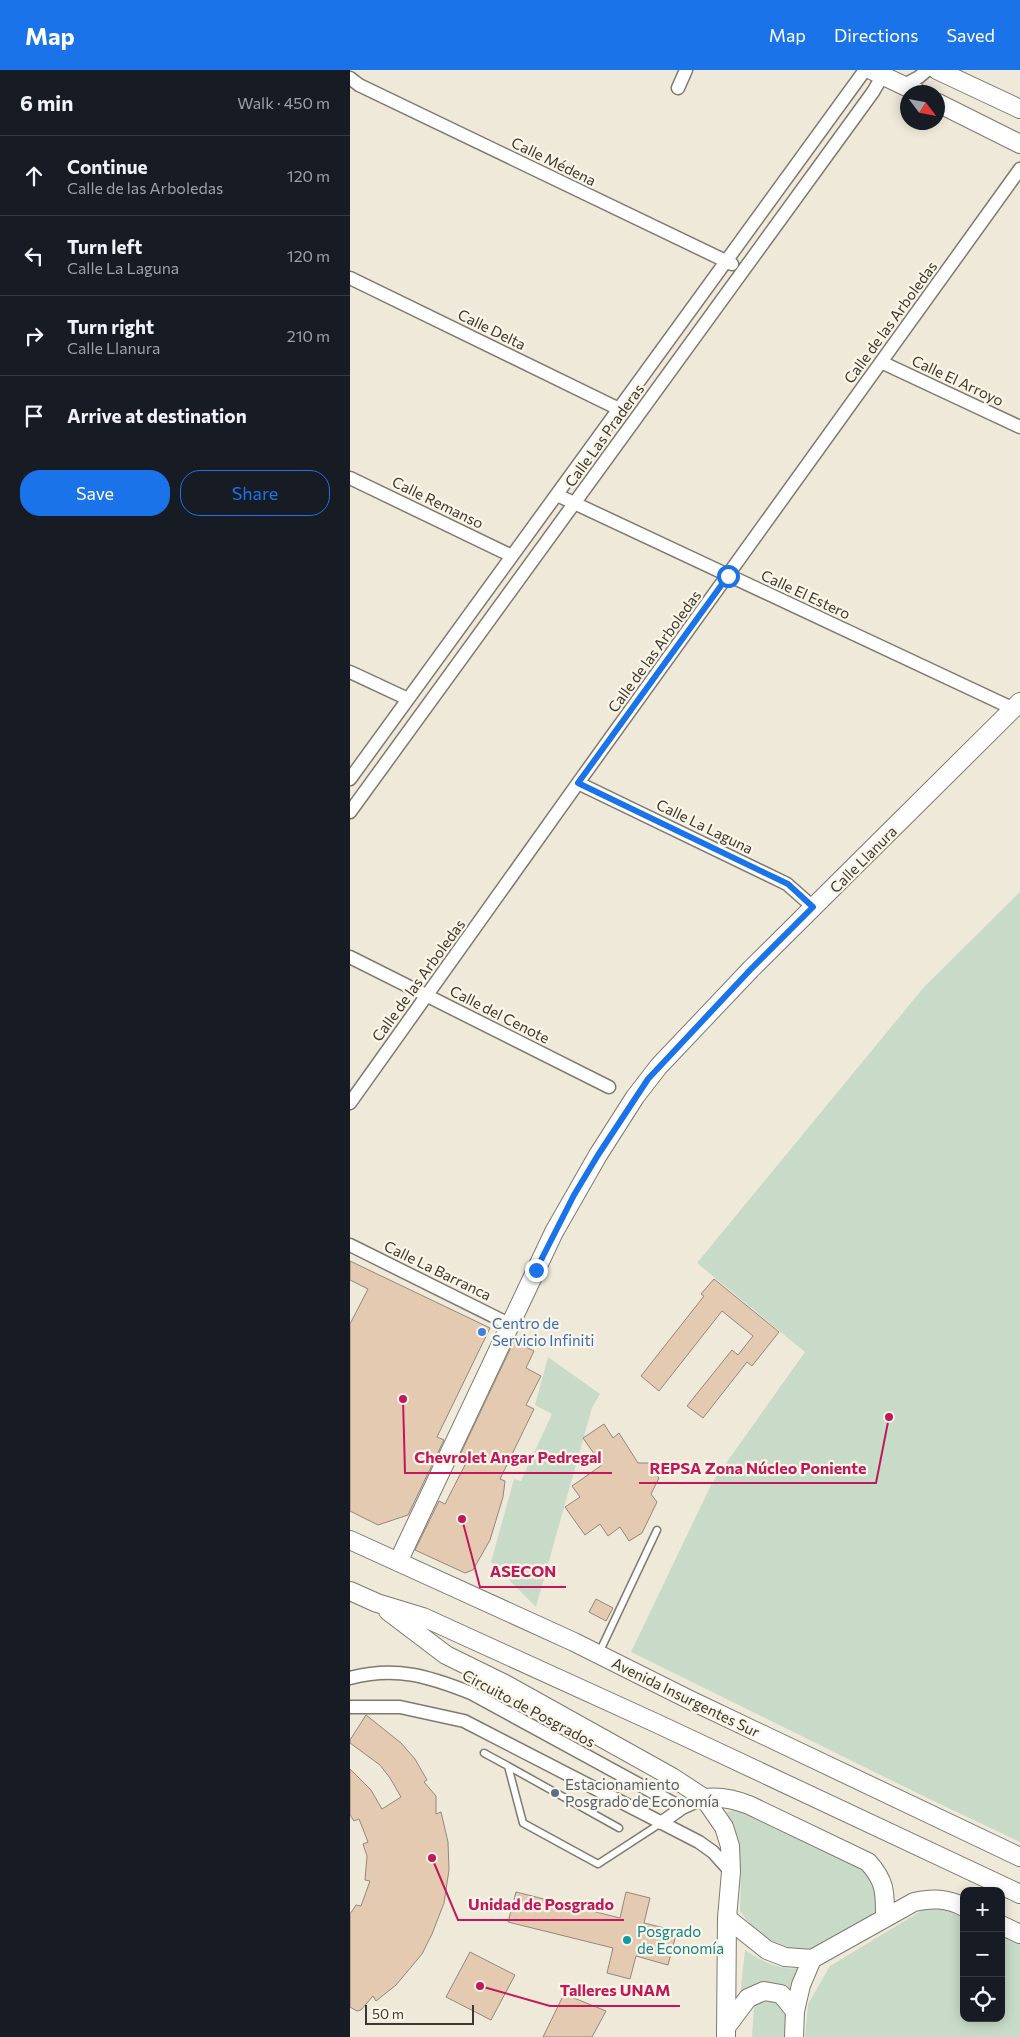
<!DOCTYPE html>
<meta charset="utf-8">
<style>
body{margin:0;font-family:Commissioner,sans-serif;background:#242831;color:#f1f3f6}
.controls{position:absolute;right:15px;bottom:15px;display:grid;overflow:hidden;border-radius:10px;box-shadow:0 2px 12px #0003}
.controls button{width:45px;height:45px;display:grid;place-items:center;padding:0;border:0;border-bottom:1px solid #363941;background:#171b24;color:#f1f3f6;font:25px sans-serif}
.compass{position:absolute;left:550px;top:15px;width:45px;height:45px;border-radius:50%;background:#171b24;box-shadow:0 2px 12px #0003;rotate:122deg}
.scale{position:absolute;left:15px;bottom:12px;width:109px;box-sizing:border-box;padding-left:5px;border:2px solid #3a3832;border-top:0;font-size:14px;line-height:18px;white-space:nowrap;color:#3a3832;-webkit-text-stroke:4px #fcf6e7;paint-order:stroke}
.stop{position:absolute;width:15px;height:15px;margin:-11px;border:4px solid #1a73e8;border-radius:50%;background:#fff}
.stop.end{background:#1a73e8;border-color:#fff;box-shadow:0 1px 5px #0008}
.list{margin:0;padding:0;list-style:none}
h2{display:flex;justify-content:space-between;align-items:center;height:65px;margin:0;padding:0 20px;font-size:21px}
h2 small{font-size:16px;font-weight:400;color:#9ea1a6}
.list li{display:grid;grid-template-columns:32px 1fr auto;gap:15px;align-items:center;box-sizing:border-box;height:80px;padding:0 20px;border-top:1px solid #363941}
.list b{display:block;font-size:19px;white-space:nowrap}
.list p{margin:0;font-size:16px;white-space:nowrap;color:#9ea1a6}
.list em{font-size:16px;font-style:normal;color:#9ea1a6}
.actions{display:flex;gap:10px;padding:15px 20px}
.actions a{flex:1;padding:11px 0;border:1px solid #1a73e8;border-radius:20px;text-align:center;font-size:18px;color:#1a73e8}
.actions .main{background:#1a73e8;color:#fff}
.icon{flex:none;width:28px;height:28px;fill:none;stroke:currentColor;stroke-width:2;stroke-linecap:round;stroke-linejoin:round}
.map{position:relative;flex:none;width:670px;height:1967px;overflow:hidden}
header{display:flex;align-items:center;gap:30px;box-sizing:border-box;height:70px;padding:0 25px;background:#1a73e8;color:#fff}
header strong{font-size:24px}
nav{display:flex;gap:28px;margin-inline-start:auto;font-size:18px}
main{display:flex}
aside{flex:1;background:#171b24}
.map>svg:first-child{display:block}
</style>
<header>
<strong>Map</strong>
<nav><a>Map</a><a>Directions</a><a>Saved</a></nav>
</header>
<main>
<aside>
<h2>6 min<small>Walk · 450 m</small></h2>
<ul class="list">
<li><svg class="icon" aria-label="ahead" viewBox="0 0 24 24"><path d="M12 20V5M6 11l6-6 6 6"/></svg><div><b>Continue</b><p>Calle de las Arboledas</p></div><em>120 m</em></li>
<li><svg class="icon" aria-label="left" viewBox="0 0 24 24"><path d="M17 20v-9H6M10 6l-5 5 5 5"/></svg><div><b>Turn left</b><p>Calle La Laguna</p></div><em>120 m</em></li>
<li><svg class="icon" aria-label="right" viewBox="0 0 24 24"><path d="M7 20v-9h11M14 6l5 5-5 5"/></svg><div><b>Turn right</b><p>Calle Llanura</p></div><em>210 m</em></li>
<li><svg class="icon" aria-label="arrive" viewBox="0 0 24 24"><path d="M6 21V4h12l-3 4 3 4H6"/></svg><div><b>Arrive at destination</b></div></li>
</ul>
<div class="actions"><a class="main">Save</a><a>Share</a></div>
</aside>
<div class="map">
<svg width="670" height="1967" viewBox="0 0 670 1967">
<rect width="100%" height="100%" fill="#efe9da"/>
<path fill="#c8dbc8" d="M 670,822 L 670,1772 L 571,1725 L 281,1582 L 362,1413 L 455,1282 L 347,1193 L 574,917 Z
M 198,1287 L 250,1324 L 242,1338 L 186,1537 L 141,1492 L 164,1409 L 171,1411 L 202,1344 L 185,1335 Z
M 387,1739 L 511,1795 L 520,1809 L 529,1832 L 525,1848 L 467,1883 L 438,1880 L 411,1869 L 390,1841 L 391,1799 L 384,1765 L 377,1742 Z
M 581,1835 L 614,1842 L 614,1948 L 651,1948 L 651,1860 L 670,1869 L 670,1967 L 455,1967 L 458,1934 L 480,1896 Z
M 395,1880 C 411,1891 429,1900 448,1898 L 441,1926 L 429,1919 L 410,1912 L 390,1927 Z
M 420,1928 L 435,1937 L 436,1967 L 402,1967 L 404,1936 Z"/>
<path fill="#e3cab1" stroke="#93887d" d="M 0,1191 L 140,1258 L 87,1367 L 94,1370 L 58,1445 L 28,1455 L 0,1441 L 0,1254 L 18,1219 L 0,1210 Z
M 364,1209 L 429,1262 L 402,1296 L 397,1292 L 353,1348 L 337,1336 L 382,1280 L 388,1285 L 403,1266 L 372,1241 L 309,1321 L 291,1306 L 354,1226 L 351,1224 Z
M 164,1271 L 184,1281 L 176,1298 L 191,1306 L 176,1335 L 184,1339 L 150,1409 L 155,1411 L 153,1427 L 140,1470 L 123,1500 L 115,1503 L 65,1480 L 89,1431 L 95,1434 L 118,1389 L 110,1385 Z
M 254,1354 L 263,1368 L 269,1363 L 288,1393 L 299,1393 L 309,1408 L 301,1424 L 307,1432 L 292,1463 L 279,1471 L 270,1457 L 258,1466 L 250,1454 L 235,1465 L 215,1437 L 230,1427 L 222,1416 L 252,1395 L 233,1368 Z
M 246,1529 L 263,1538 L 256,1551 L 239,1542 Z
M 16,1645 L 51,1673 L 65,1689 L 77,1710 L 74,1712 L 86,1726 L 86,1744 L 91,1742 L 98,1772 L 99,1800 L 94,1833 L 82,1864 L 72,1884 L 46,1915 L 26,1931 L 23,1926 L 11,1940 L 7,1941 L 0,1937 L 0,1844 L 6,1835 L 11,1836 L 20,1811 L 15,1810 L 17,1786 L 13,1774 L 18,1772 L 9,1749 L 4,1751 L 0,1745 L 0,1699 L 21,1720 L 32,1739 L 51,1727 L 40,1708 L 30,1695 L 0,1673 L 0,1670 Z
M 166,1822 L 270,1848 L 276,1822 L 300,1828 L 294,1853 L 327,1861 L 318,1895 L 286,1886 L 280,1909 L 257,1903 L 263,1878 L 158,1852 Z
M 120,1882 L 165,1905 L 141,1950 L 96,1927 Z
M 214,1924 L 256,1941 L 242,1967 L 193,1967 Z"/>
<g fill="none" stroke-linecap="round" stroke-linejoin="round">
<g stroke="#7f7a6d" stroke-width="9">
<path id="lane" d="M 249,1583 L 307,1460
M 134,1683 L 158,1696
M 269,1758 L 158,1696 L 173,1753 L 248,1794 L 311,1753"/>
</g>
<g stroke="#7f7a6d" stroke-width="15">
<path id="street" d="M 0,8 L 9,15 L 382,194
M 554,15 L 569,7 L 577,0
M 328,18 L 336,0
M 0,208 L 269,339
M 531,292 L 670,357
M 0,408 L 162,486
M 207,425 L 664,639
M 0,602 L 58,629
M 0,709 L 515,0
M 228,713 L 437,814 L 463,837
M 0,742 L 523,22 L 536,0
M 0,887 L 259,1017
M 0,1033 L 228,713 L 670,99
M 0,1175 L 161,1255
M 0,1608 C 46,1596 78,1606 121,1623 L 332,1738
M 0,1637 L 50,1637 L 114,1651 L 349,1772 L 363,1782 L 381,1802
M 311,1753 L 332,1738 L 354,1728"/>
</g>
<g stroke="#7f7a6d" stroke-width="20">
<path id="secondary" d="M 521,0 L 567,22
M 587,0 L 670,39
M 588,33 L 670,74
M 0,1470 L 224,1572 L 340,1630 L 670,1787
M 48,1492 L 204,1162 L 248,1085 L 285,1027 L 309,996 L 401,899 L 670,632
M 0,1521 L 27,1533 L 73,1547 L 308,1654 L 670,1824
M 38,1541 L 96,1585 L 157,1615 L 322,1707 L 354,1728 L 374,1757 L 380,1776 L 381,1802 L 377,1848 L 376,1967
M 354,1728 C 371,1726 384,1729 399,1735 L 518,1792 C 536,1812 535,1823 535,1848
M 377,1848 L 417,1880 L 435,1887 L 462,1889
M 651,1855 L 670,1864
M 377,1956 L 398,1928 L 414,1921 L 431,1924 L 445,1941
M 444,1967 L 445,1941 L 451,1915 L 462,1889 L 564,1832 C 582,1828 597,1828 614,1837"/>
</g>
<use href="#lane" stroke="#fff" stroke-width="6"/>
<use href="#street" stroke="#fff" stroke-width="12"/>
<use href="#secondary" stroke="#fff" stroke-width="18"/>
</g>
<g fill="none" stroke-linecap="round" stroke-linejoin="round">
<path stroke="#1a73e8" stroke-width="6" d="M 186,1200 L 224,1125 L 248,1085 L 298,1009 L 401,899 L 463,837 L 438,814 L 228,713 L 378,506"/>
</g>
<circle fill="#3f7fe0" stroke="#fcf6e7" stroke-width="2" cx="132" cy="1262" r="5"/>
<circle fill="#5c6f8a" stroke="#fcf6e7" stroke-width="2" cx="205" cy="1723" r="5"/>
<circle fill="#0f9aa8" stroke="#fcf6e7" stroke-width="2" cx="277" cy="1870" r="5"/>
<g text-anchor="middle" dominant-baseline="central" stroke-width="4.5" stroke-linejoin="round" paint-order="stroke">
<g font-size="15" fill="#3a3832" stroke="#fcf6e7">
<text transform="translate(204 91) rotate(26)">Calle Médena</text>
<text transform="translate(540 252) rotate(-54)">Calle de las Arboledas</text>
<text transform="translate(142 259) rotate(26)">Calle Delta</text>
<text transform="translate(608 310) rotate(25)">Calle El Arroyo</text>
<text transform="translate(254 365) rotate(-54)">Calle Las Praderas</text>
<text transform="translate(88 432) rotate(26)">Calle Remanso</text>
<text transform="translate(456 524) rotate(25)">Calle El Estero</text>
<text transform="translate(304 581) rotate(-54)">Calle de las Arboledas</text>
<text transform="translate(355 756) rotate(26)">Calle La Laguna</text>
<text transform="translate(513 789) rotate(-45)">Calle Llanura</text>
<text transform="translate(68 910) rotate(-54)">Calle de las Arboledas</text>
<text transform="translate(150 944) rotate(27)">Calle del Cenote</text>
<text transform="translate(88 1200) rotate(26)">Calle La Barranca</text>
<text transform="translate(336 1627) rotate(26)">Avenida Insurgentes Sur</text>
<text transform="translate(179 1638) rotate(28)">Circuito de Posgrados</text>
</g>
<g font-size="15" fill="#366cbe" stroke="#fcf6e7" text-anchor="start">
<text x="142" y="1253">Centro de<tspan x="142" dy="17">Servicio Infiniti</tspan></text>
</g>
<g font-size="15" fill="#4e5e75" stroke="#fcf6e7" text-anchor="start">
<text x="215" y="1714">Estacionamiento<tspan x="215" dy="17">Posgrado de Economía</tspan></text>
</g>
<g font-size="15" fill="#0d838f" stroke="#fcf6e7" text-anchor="start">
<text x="287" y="1861">Posgrado<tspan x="287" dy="17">de Economía</tspan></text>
</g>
</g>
<path fill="none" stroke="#c2185b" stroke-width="2" d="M53 1329L55 1403H262M539 1347L526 1413H289M112 1449L130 1517H216M82 1788L108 1850H274M130 1916L200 1936H330"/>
<g fill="#c2185b" stroke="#fcf6e7" stroke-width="2">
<circle cx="53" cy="1329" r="5"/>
<circle cx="539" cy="1347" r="5"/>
<circle cx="112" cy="1449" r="5"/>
<circle cx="82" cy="1788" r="5"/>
<circle cx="130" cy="1916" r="5"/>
</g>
<g font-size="16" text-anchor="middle" font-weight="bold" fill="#c2185b" stroke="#fcf6e7" stroke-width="4.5" stroke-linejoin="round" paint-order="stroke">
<text x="158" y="1393">Chevrolet Angar Pedregal</text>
<text x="408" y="1404">REPSA Zona Núcleo Poniente</text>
<text x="173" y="1507">ASECON</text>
<text x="191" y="1840">Unidad de Posgrado</text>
<text x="265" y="1926">Talleres UNAM</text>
</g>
</svg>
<div class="controls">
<button>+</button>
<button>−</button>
<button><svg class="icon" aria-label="locate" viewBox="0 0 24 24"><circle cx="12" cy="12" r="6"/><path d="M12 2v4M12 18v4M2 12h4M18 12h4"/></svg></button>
</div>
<svg class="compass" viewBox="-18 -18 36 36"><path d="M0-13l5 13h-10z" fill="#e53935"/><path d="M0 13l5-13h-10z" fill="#9ea1a6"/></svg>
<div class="scale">50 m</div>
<div class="stop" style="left:378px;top:506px"></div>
<div class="stop end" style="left:186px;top:1200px"></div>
</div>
</main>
